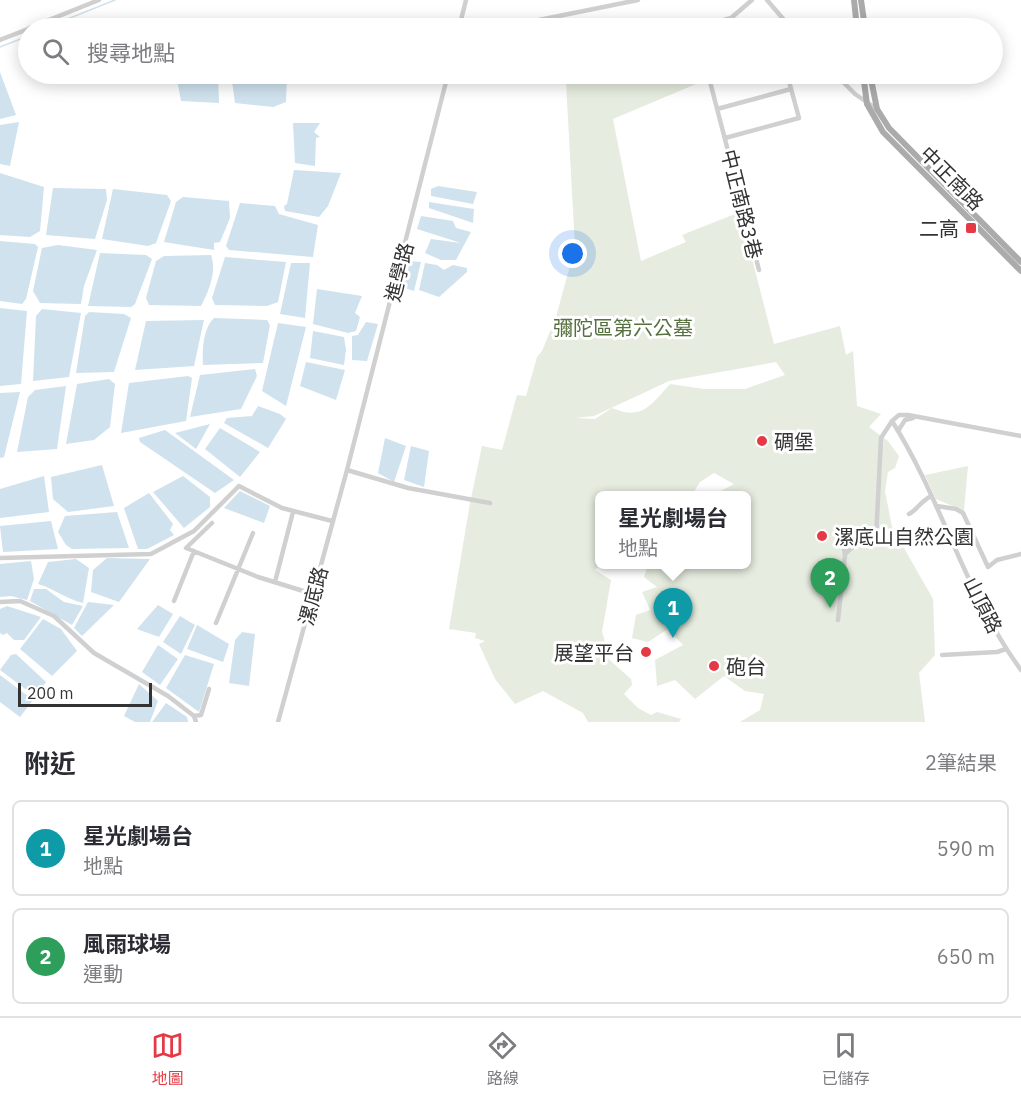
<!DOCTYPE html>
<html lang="zh-TW">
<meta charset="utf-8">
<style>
body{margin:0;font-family:"IBM Plex Sans","Noto Sans TC",sans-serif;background:#f7f7f7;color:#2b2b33}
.scale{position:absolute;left:18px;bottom:15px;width:134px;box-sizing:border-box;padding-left:6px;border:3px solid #333;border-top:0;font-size:16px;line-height:21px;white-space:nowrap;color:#333;-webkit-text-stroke:4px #fff;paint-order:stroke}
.you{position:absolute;left:573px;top:254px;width:21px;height:21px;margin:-15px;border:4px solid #fff;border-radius:50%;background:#1a73e8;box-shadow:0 0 0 9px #1a73e833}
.badge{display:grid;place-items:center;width:39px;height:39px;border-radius:50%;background:#e63946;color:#fff;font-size:20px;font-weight:700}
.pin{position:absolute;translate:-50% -50px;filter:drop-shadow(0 2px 3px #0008)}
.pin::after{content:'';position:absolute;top:32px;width:21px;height:18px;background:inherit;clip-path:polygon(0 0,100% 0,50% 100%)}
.popup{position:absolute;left:595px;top:491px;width:156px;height:78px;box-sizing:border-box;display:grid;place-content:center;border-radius:9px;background:#fff;filter:drop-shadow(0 2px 4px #0005);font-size:20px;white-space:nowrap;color:#7c7c81}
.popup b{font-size:22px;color:#2b2b33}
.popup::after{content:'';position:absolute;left:50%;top:100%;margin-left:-12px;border:12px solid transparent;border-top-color:#fff}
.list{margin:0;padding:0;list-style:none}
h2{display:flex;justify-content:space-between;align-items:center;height:78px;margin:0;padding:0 24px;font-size:26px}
h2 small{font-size:20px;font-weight:400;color:#7c7c81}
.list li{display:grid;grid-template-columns:39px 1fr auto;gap:18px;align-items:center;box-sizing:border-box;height:96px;margin:0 12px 12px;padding:0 12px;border:2px solid #e1e1e2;border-radius:9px}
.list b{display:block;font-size:22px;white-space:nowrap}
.list p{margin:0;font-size:20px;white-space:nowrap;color:#7c7c81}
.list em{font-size:20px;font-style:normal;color:#7c7c81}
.icon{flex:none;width:33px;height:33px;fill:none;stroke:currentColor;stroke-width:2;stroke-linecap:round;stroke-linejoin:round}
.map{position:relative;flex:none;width:1021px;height:722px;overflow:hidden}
.search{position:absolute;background:#fff;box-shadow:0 3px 15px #0003;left:18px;right:18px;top:18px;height:66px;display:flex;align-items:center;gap:15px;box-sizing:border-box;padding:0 21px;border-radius:33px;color:#7c7c81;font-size:22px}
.sheet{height:294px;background:#fff}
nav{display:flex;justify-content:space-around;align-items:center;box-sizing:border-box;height:84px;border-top:2px solid #e1e1e2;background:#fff;font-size:16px;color:#7c7c81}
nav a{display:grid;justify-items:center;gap:3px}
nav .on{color:#e63946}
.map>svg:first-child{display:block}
</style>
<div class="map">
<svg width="1021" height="722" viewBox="0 0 1021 722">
<rect width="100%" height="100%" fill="#fff"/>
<path fill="#e6ecdf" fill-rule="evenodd" d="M 619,74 L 705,74 L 708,79 L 613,119 L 641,261 L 686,242 L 682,235 L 740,212 L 774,344 L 840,326 L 846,355 L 853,351 L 857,406 L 881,414 L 869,427 L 888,441 L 899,456 L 895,468 L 888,472 L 885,491 L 892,527 L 933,599 L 935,655 L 919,673 L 925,722 L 740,722 L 760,710 L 764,694 L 745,691 L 724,676 L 695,699 L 675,680 L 657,686 L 655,660 L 683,645 L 668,629 L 648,642 L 632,638 L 636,615 L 650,610 L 642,592 L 657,587 L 644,577 L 648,565 L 746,564 L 746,496 L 713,495 L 734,484 L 714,473 L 700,482 L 692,495 L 600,496 L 600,565 L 595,570 L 611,580 L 602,632 L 608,651 L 604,655 L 631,679 L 632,685 L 624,694 L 638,708 L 651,715 L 657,712 L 681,719 L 679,722 L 588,722 L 583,713 L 543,691 L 515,704 L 495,679 L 479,644 L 485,641 L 475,638 L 476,633 L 449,629 L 470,503 L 482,446 L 502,450 L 517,395 L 526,396 L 537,357 L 542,351 L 556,317 L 575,247 L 566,82 L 604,79 ZM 776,362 L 785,375 L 745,389 L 704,389 L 670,384 C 651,405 642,421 612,408 L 595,419 L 575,418 L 594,416 L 669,381 Z
M 968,466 L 964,511 L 936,499 L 925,475 Z"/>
<path fill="#cfe2ee" d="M 0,72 L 16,115 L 0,119 Z
M 176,74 L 218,74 L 219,103 L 181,101 Z
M 231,74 L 287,74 L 286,102 L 273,107 L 235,103 Z
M 19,122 L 10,166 L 0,164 L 0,125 Z
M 293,123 L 320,123 L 314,132 L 320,137 L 316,138 L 315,166 L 295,163 Z
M 294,170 L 341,173 L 328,206 L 319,217 L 285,211 L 284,206 L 287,204 Z
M 0,173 L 44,187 L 40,231 L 30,237 L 0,235 Z
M 438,186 L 477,192 L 473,204 L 431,196 L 431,189 Z
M 53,188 L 106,189 L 107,200 L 95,239 L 46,235 Z
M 113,189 L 167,195 L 171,201 L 156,243 L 148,246 L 102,239 Z
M 183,197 L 229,201 L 230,218 L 220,242 L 214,243 L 214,250 L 164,242 L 176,202 Z
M 429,202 L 474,209 L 473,223 L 429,208 Z
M 240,203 L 275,206 L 279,214 L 318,225 L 313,257 L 229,250 L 226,246 Z
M 421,216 L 453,221 L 456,228 L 471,232 L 456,260 L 441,260 L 425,253 L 431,239 L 461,243 L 417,229 Z
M 0,241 L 35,244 L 38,247 L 26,299 L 22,304 L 0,301 Z
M 58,245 L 97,250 L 84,286 L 81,304 L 40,303 L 33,291 L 42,248 Z
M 100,253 L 146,255 L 152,259 L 135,304 L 131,307 L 88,306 Z
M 211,255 C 217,271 209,291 201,306 L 149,305 L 146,298 L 156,261 L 164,256 Z
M 225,257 L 286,262 L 278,302 L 267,306 L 215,305 L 212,298 Z
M 408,261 L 421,262 L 414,291 L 402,287 Z
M 291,263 L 310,263 L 305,318 L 280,314 Z
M 425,263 L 437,265 L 444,270 L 453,265 L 467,268 L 467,272 L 439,297 L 419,290 Z
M 317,289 L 362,296 L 355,313 L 360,317 L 356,331 L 348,333 L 313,324 Z
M 0,308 L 27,311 L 21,384 L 0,386 Z
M 42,309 L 81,313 L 69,377 L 33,381 L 36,316 Z
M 89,312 L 124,314 L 131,318 L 114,372 L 76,373 L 85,316 Z
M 214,318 L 267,320 L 270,325 L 263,363 L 203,365 C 202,351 203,328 214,318 Z
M 204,320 L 194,366 L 135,370 L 146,321 Z
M 366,322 L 378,324 L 367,361 L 352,360 L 352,336 L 358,335 Z
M 278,323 L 306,327 L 286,406 L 262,391 Z
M 313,331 L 344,337 L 346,350 L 344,365 L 310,358 Z
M 306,362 L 345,370 L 336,400 L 300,386 Z
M 255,369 L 257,376 L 241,409 L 190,417 L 200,375 Z
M 188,376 L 192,378 L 186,421 L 121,433 L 129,383 Z
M 109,379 L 115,384 L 110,427 L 94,440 L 66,444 L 77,384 Z
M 66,386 L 57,449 L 17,452 L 28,397 L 35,390 Z
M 20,392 L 4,457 L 0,458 L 0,393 Z
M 258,406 L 280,414 L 286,419 L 268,448 L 224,423 L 227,418 L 252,416 Z
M 210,424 L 196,449 L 175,433 Z
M 220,428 L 260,452 L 240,477 L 205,449 Z
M 165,430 L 234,480 L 215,493 L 140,442 L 139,438 Z
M 385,438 L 406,446 L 394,482 L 378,473 Z
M 411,446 L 429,451 L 424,487 L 404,480 Z
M 102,465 L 114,506 L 68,512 L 53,499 L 51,477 Z
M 44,476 L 49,512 L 0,518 L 0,489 Z
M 183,476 L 210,497 L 210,507 L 184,528 L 153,492 Z
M 240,491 L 270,506 L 264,523 L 224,508 Z
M 149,493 L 173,524 L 170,530 L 174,535 L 147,549 L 138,549 L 124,508 Z
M 117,512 L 129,548 L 72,549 L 66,545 L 58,532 L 65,516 Z
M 51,521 L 58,549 L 3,552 L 0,526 Z
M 107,558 L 150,559 L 119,602 L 91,592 L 93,570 Z
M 76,559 L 89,568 L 83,603 C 66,599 55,589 38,584 L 48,562 Z
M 31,561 L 34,579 L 27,600 L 11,596 L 0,597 L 0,564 Z
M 34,589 L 46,589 L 64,602 L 83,606 L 72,625 L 30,601 Z
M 88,602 L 114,605 L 82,636 L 74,628 Z
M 158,605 L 173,614 L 159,637 L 137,629 Z
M 7,606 L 41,617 L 24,640 L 14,640 L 7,633 L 3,635 L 0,633 L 0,609 Z
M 180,616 L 195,625 L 181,654 L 163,642 Z
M 43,619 L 61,629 L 77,651 L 52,676 L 20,649 Z
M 197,625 L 229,644 L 223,662 L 187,649 Z
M 242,632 L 255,634 L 249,686 L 229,683 L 235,640 Z
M 158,645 L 178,659 L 160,685 L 142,672 Z
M 16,654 L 46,682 L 36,697 L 0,670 L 11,655 Z
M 185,655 L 214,664 L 199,712 L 166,688 Z
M 0,675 L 33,700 L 20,717 L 0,702 Z
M 139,684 L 158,701 L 150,722 L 135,722 L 124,716 Z
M 166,703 L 187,717 L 188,722 L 152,722 Z"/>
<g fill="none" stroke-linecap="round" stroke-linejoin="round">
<path stroke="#cfe2ee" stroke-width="1.5" d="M 45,28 L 115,0
M 0,47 L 28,36"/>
<path stroke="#d0d0d0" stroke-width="4.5" d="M 767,0 L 791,28
M 461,20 L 524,23 L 638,0
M 29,28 L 99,0
M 459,28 L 466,0
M 695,28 L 731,18 L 752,0
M 0,40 L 28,29
M 708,74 L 759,270
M 835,74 L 855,94 L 877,109
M 717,109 L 791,89
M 725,138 L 799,118 L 787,74
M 898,431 L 905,420 L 913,418
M 1021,436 L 908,415 L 899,415 L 892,421 C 942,500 965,594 1021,670
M 347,470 L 408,488 L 490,503
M 937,506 L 956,509 L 963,513 L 988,567 L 997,560 L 1021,554
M 909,514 C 917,510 920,502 931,496
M 212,523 L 186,548 L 258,577 L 313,594
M 845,554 L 859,541
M 0,558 L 151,554 L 194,531 L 239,486 L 282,508 L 332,521
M 275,582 L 293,512
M 174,601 L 194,551
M 0,602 L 20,601 L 54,616 L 94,653 L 168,696 L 194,716
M 838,620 L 845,556 L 843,541 L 873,542 L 876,539 L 881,438 L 892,421
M 216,623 L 253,533
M 942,655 L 997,652 L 1006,649
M 196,722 L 194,716 L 201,715 L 209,689
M 278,722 L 347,470 L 448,74"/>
<path stroke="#ababab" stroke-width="6" d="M 854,0 L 857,28
M 861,0 L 865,28
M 863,74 L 867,104 L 883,132 L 1021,271
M 870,74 L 877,109 L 889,128 L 1021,262"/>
</g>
<g fill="#e63946" stroke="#fff" stroke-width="2">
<rect x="965" y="222" width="12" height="12" rx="3"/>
<circle cx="762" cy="441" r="6"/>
<circle cx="822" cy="536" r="6"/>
<circle cx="646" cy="652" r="6"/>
<circle cx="714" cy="666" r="6"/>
</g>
<g text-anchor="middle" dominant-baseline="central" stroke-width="6" stroke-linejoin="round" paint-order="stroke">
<g font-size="20" fill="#333" stroke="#fff">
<text transform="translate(952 178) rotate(45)">中正南路</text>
<text transform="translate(742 204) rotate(76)">中正南路3巷</text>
<text transform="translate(399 272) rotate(-76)">進學路</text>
<text transform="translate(313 596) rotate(-75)">漯底路</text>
<text transform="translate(983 605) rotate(63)">山頂路</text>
</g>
<g font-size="20" fill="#333" stroke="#fff" text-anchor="start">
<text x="959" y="228" text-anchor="end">二高</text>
<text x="774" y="441">碉堡</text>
<text x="834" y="536">漯底山自然公園</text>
<text x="634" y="652" text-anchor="end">展望平台</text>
<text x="726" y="666">砲台</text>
</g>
<g font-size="20" fill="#56703f" stroke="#fff">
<text x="623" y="327">彌陀區第六公墓</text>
</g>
</g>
</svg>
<div class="scale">200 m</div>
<div class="you"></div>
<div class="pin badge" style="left:673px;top:638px;background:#0f9aa8">1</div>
<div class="popup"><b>星光劇場台</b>地點</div>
<div class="pin badge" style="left:830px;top:608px;background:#2e9e5b">2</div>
<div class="search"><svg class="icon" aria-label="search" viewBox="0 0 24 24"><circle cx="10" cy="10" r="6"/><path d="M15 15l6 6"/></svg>搜尋地點</div>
</div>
<section class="sheet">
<h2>附近<small>2筆結果</small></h2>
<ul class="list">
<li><span class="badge" style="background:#0f9aa8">1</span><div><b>星光劇場台</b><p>地點</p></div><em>590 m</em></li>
<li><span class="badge" style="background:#2e9e5b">2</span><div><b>風雨球場</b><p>運動</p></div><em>650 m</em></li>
</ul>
</section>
<nav>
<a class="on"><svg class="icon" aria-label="map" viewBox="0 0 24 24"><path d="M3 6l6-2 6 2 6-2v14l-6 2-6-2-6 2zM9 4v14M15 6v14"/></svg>地圖</a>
<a><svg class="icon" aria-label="directions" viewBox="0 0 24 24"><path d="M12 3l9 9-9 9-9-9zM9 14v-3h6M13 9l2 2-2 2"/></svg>路線</a>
<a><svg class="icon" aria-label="saved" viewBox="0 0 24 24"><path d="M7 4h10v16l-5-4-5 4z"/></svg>已儲存</a>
</nav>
